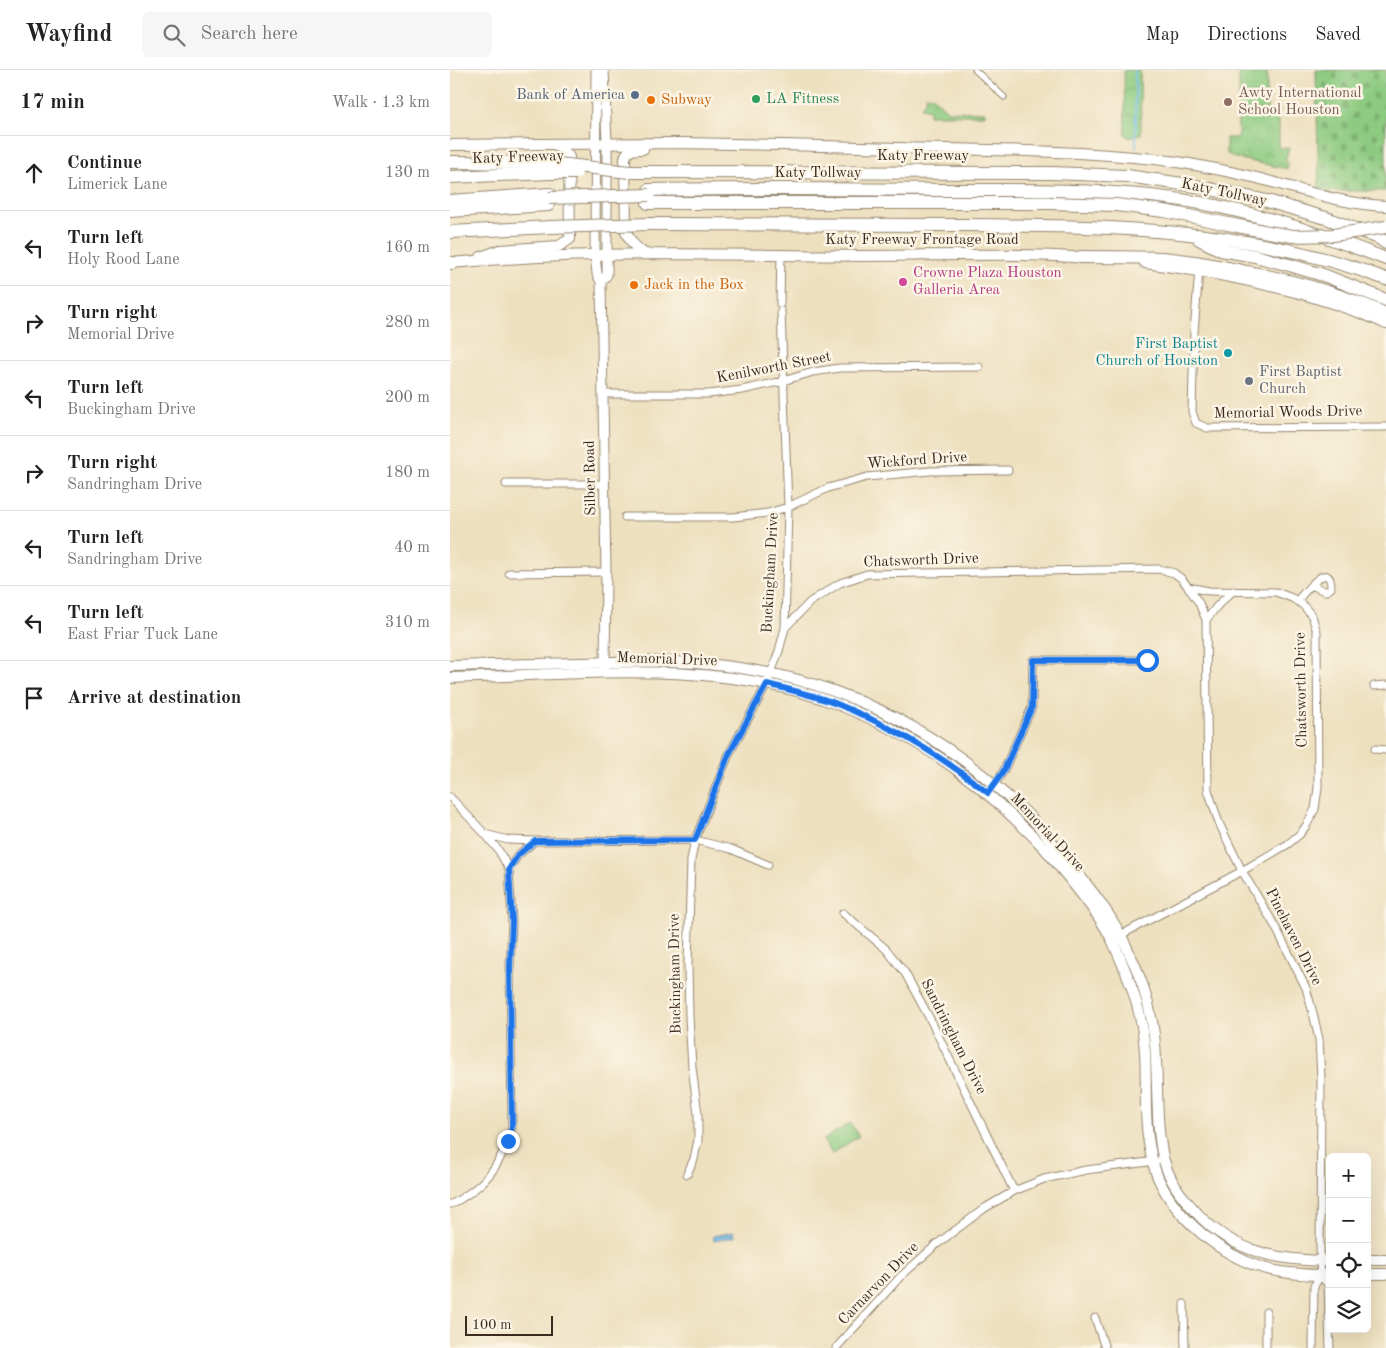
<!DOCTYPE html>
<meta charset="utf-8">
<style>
body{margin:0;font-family:"Old Standard TT",serif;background:#f6f6f6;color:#222}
.controls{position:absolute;right:15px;bottom:15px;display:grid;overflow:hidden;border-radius:8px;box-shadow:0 5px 20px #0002}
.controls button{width:45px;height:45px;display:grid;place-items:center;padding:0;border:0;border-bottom:1px solid #e0e0e0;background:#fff;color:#222;font:25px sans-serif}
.scale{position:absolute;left:15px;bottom:12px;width:88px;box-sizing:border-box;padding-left:5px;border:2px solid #3b2a1e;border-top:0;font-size:14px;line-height:18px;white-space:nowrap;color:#3b2a1e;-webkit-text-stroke:4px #fcf5e5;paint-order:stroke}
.stop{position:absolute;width:15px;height:15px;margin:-11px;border:4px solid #1a73e8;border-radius:50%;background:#fff}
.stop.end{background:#1a73e8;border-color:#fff;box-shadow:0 1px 5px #0008}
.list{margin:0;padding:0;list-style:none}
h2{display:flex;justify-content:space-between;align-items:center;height:65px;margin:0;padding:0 20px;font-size:21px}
h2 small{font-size:16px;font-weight:400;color:#767676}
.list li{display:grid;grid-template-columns:32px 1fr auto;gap:15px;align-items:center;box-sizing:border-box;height:75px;padding:0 20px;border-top:1px solid #e0e0e0}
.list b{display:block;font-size:19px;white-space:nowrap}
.list p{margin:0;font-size:16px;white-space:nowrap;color:#767676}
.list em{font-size:16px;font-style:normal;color:#767676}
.icon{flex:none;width:28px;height:28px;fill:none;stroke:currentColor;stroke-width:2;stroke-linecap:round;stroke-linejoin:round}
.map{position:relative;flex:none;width:936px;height:1278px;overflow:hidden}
header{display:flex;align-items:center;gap:30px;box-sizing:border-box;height:70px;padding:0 25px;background:#fff;border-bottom:1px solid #e0e0e0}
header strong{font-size:24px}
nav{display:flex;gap:28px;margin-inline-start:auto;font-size:18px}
.search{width:350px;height:45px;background:#f6f6f6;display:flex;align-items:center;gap:12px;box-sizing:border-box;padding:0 18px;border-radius:8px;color:#767676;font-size:19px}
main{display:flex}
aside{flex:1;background:#fff}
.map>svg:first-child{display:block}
</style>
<header>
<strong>Wayfind</strong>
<div class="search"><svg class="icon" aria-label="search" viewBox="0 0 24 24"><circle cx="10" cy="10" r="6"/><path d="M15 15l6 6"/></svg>Search here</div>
<nav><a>Map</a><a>Directions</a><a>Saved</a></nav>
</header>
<main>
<aside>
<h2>17 min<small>Walk · 1.3 km</small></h2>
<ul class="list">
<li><svg class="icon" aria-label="ahead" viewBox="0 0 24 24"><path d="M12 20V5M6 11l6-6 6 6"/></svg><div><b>Continue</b><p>Limerick Lane</p></div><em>130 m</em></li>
<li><svg class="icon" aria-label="left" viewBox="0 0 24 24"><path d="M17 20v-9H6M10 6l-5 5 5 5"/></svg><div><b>Turn left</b><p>Holy Rood Lane</p></div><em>160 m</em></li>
<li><svg class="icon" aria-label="right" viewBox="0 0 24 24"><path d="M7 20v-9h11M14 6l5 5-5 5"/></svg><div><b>Turn right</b><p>Memorial Drive</p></div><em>280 m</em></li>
<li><svg class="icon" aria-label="left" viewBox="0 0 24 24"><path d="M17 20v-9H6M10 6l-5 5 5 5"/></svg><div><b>Turn left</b><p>Buckingham Drive</p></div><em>200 m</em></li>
<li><svg class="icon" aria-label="right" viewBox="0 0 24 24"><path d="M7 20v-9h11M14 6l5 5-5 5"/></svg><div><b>Turn right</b><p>Sandringham Drive</p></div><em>180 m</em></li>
<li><svg class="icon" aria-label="left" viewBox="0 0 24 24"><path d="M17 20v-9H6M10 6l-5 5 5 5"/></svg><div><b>Turn left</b><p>Sandringham Drive</p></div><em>40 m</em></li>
<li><svg class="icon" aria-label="left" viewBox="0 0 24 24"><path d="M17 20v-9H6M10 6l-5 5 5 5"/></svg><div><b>Turn left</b><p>East Friar Tuck Lane</p></div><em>310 m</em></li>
<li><svg class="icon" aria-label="arrive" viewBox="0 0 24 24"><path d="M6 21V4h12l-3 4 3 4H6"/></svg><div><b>Arrive at destination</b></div></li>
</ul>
</aside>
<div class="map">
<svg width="936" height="1278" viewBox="0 0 936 1278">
<defs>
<pattern id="grass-tufts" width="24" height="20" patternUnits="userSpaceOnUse" patternTransform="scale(1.25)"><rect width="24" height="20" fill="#8dcb81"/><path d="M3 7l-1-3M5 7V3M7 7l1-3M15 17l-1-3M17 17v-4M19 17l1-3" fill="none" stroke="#7bae6f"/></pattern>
<pattern id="cemetery-stones" width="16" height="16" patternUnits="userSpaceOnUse" patternTransform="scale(1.25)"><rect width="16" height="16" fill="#8dcb81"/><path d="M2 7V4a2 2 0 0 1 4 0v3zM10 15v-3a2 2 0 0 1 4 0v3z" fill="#7bae6f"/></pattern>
<pattern id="park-crowns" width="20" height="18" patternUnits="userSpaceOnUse" patternTransform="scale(1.25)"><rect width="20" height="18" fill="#8dcb81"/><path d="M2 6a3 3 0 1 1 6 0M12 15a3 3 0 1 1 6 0" fill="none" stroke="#7bae6f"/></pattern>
<pattern id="water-rules" width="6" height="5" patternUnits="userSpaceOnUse" patternTransform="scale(1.25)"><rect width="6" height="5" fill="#70bce9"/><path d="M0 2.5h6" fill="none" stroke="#5d99bc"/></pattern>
</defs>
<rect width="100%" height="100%" fill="#fcf5e5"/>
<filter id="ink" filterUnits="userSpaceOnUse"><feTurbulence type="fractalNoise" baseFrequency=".02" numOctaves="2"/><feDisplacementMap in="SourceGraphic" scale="10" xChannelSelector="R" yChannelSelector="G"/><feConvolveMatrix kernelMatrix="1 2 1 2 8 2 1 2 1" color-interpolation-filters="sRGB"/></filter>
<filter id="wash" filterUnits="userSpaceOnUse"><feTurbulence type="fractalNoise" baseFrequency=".0096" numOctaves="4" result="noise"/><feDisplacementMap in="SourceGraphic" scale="20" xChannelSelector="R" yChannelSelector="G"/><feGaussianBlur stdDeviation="1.12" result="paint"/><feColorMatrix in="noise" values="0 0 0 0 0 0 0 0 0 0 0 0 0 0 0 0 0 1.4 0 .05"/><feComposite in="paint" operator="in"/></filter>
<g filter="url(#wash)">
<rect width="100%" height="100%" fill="#ede0bf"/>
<path fill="url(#grass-tufts)" stroke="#647a50" d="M 674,0 L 690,0 L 691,64 L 687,65 L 680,68 L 675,64 Z
M 476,25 L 483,27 L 498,41 L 535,42 L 535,45 L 479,45 L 479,40 L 472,38 L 472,35 L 476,30 Z"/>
<path fill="url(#cemetery-stones)" stroke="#647a50" d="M 866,0 L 936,0 L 936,121 L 869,121 Z"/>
<path fill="url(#park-crowns)" stroke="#647a50" d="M 789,0 L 817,0 L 817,24 L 789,24 Z
M 788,44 L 825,44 L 829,53 L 829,78 L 839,78 L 835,91 L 838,92 L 837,99 L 785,88 L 776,83 L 776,68 L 788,68 Z"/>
<path fill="#8dcb81" stroke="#647a50" d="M 789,24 L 817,24 L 817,40 L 789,40 Z
M 400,1053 L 409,1066 L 382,1084 L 373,1070 Z"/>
<path fill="url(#water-rules)" stroke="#567384" d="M 283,1162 L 284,1167 L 264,1171 L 263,1166 Z"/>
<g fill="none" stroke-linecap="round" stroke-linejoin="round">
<path stroke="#70bce9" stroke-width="2" d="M 685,0 L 686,78"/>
</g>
</g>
<g filter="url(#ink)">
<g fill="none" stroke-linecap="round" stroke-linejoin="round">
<g stroke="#94856e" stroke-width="7">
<path id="pedestrian" d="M 525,0 L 554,27"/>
</g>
<g stroke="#94856e" stroke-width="9">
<path id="minor" d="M 749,200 L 744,262 L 742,342 L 746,353 L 757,358 L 936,357
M 330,234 L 331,184
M 153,324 L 259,324 L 292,320 L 333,311 L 363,302 L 390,298 L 529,297
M 56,414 L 155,414
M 175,447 L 283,447 L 318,443 L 338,437 L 378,418 L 417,407 L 480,401 L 558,400
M 59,503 L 156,502
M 738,517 L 749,533 L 756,550 L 758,720 L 769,753 L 792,801 L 825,856 L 856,918 L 863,943 L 869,969 L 871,1008 L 870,1191 L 871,1205 L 878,1215 L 880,1278
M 847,531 C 854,523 881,487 881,518 L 877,521 L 874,521 L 862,515
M 756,550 L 768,535 L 783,521
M 335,558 L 360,532 L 390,513 L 417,504 L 709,499 L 724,503 L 732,509 L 738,517 L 759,521 L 826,522 L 842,528 L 853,535 L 862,546 L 867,562 L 868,718 L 865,739 L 856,756 L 850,764 L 838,774 L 792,801 L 667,867
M 924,616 L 936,615
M 925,679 L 936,680
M 538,723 L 553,702 L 582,637 L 583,590 L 697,590
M 0,727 L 35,764 L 58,770 L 85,771 L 245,770 L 281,779 L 318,795
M 59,799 L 68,785 L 85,771
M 393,843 L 436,879 L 455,903 L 481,951 L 564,1121
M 237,1104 L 244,1089 L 248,1070 L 248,1044 L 242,997 L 239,947 L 238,894 L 241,790 L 245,770 L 279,684 L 317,614 L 329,581 L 335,558 L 338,437 L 331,241
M 0,1134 L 4,1133 C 12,1128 20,1123 27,1117 C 46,1102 55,1080 62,1057 L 60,897 L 62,852 L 59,799 L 49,781 L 35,764
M 734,1234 L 735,1278
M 816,1242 L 816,1278
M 645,1248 L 655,1278
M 386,1278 L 450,1207 L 487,1174 L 535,1138 L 564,1121 L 594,1109 L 636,1100 L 706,1091
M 863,1278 L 864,1216 L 871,1205"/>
</g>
<g stroke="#94856e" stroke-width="11">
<path id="tertiary" d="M 146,0 L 145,184 L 147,204 L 151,212 L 156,502 L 155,598
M 151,212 L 157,205 L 157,74 L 154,0"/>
</g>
<g stroke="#94856e" stroke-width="12">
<path id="secondary" d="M 0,75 C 77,74 155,73 232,73 C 304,74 377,76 449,78 C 534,80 620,80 705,89 C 739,93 773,100 807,108 C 850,119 891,134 936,136
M 193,79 C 185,79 177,79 175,88 L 176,162 C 181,172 185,178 195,184
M 31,187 L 50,180 L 109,176 L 120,169 L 119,87 L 114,81 L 104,74
M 0,193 C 136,181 272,184 409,186 C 484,186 561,182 636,188
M 695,193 C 749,200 801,210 853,224 C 881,233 910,241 936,254
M 0,596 C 43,595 85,594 128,593 C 170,592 213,590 256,594 C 300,598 345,607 386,622 C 449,645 508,681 557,726 C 566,734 576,742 584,751 C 596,764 607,779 619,793 C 641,819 663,847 677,878 C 694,912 705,952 706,990 C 708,1022 706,1055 713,1087 C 717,1104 727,1121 739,1134 C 776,1180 823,1191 880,1191
M 0,608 C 126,605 267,587 387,634 C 455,661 517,701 569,753 C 578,761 587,770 595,779 C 603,788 610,798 618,807 C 634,827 652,849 663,872 C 677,903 691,937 694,971 C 698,1005 693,1040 699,1074 C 701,1086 704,1099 709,1110 C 728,1150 771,1185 813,1198 C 835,1204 857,1205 880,1205
M 917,1190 L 936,1190
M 917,1204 L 936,1204"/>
</g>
<g stroke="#94856e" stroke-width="14">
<path id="motorway" d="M 0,92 L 100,93
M 179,102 L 602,103 L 677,106 L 746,116 L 817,131 L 879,149 L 929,168 L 936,173
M 0,107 L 100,103
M 199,120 C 297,118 395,119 493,120 C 581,120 669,118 756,134 C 818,146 877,166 936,189
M 0,131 L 100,124
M 198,133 L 599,133
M 0,141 L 98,135
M 199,154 C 298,154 398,155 497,155 C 645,156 796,155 936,209
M 0,162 L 101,157
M 749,169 L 771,180 L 805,186 L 843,196 L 876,206 L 936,230
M 630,187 C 657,187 684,187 711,188 C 740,190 769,196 797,202 C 845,211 891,224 936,244
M 0,193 L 3,193"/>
</g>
<use href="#pedestrian" stroke="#fff" stroke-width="5"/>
<use href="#minor" stroke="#fff" stroke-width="7"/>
<use href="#tertiary" stroke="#fff" stroke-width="9"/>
<use href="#secondary" stroke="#fff" stroke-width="10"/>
<use href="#motorway" stroke="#fff" stroke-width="12"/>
<g stroke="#94856e" stroke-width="14" stroke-linecap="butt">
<path id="motorway-bridge" d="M 100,93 L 179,102
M 100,103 L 126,103
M 99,128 L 199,125
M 599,133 L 666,135 L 714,141 L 818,162 L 843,166 L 883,165 L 936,157
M 101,157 L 199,154"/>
</g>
<use href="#motorway-bridge" stroke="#fff" stroke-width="12"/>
</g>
</g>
<g fill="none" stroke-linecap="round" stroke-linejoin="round" filter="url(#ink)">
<path stroke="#1a73e8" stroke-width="6" d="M 58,1071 L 62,1057 L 60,897 L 62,852 L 59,799 L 68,785 L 85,771 L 245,770 L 279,684 L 317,614 C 340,620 364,625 387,634 C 441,656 492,686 538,723 L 553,702 L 582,637 L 583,590 L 697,590"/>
</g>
<circle fill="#5c6f8a" stroke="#fcf5e5" stroke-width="2" cx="185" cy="25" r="5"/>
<circle fill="#2e9e5b" stroke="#fcf5e5" stroke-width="2" cx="306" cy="29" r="5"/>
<g fill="#e8710a" stroke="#fcf5e5" stroke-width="2">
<circle cx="201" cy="30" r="5"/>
<circle cx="184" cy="215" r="5"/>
</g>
<circle fill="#8d6e63" stroke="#fcf5e5" stroke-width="2" cx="778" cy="32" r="5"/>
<circle fill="#d1479c" stroke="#fcf5e5" stroke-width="2" cx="453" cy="212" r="5"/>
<circle fill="#0f9aa8" stroke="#fcf5e5" stroke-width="2" cx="778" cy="283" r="5"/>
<circle fill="#6b7280" stroke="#fcf5e5" stroke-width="2" cx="799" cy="311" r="5"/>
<g text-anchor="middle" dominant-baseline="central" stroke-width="5" stroke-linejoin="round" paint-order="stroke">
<g font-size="15" fill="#785e54" stroke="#fcf5e5" text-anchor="start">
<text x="788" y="23">Awty International<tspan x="788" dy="17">School Houston</tspan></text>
</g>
<g font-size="15" fill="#4e5e75" stroke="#fcf5e5" text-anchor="end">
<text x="175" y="25">Bank of America</text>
</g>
<g font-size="15" fill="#27864d" stroke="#fcf5e5" text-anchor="start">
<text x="316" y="29">LA Fitness</text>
</g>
<g font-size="15" fill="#c56008" stroke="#fcf5e5" text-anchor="start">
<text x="211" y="30">Subway</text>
<text x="194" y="215">Jack in the Box</text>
</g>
<g font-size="15" fill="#3b2a1e" stroke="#fcf5e5">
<text x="473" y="86">Katy Freeway</text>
<text transform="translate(68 88) rotate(-2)">Katy Freeway</text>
<text x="368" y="103">Katy Tollway</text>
<text transform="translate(774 123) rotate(12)">Katy Tollway</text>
<text x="472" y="170">Katy Freeway Frontage Road</text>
<text transform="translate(324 298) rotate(-11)">Kenilworth Street</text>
<text transform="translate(838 343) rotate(-1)">Memorial Woods Drive</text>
<text transform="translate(467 391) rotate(-4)">Wickford Drive</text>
<text transform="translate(141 408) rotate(-91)">Silber Road</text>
<text transform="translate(471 491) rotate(-2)">Chatsworth Drive</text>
<text transform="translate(321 503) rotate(-87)">Buckingham Drive</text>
<text transform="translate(217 590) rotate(2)">Memorial Drive</text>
<text transform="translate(852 620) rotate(-91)">Chatsworth Drive</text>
<text transform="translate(597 763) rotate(47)">Memorial Drive</text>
<text transform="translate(843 867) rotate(63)">Pinehaven Drive</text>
<text transform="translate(226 904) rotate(-91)">Buckingham Drive</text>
<text transform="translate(503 967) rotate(63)">Sandringham Drive</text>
<text transform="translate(429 1214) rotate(-46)">Carnarvon Drive</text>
</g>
<g font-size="15" fill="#b23c85" stroke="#fcf5e5" text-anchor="start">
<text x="463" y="203">Crowne Plaza Houston<tspan x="463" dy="17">Galleria Area</tspan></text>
</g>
<g font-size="15" fill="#0d838f" stroke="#fcf5e5" text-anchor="end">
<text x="768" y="274">First Baptist<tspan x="768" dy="17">Church of Houston</tspan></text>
</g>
<g font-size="15" fill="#5b616d" stroke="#fcf5e5" text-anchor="start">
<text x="809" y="302">First Baptist<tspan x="809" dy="17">Church</tspan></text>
</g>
</g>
</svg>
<div class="controls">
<button>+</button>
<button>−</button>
<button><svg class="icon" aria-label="locate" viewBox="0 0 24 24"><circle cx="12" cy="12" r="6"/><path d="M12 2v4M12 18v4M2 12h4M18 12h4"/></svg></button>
<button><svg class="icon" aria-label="layers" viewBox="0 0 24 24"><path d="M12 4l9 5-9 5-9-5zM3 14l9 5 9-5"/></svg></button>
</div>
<div class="scale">100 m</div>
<div class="stop" style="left:697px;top:590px"></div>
<div class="stop end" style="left:58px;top:1071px"></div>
</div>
</main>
